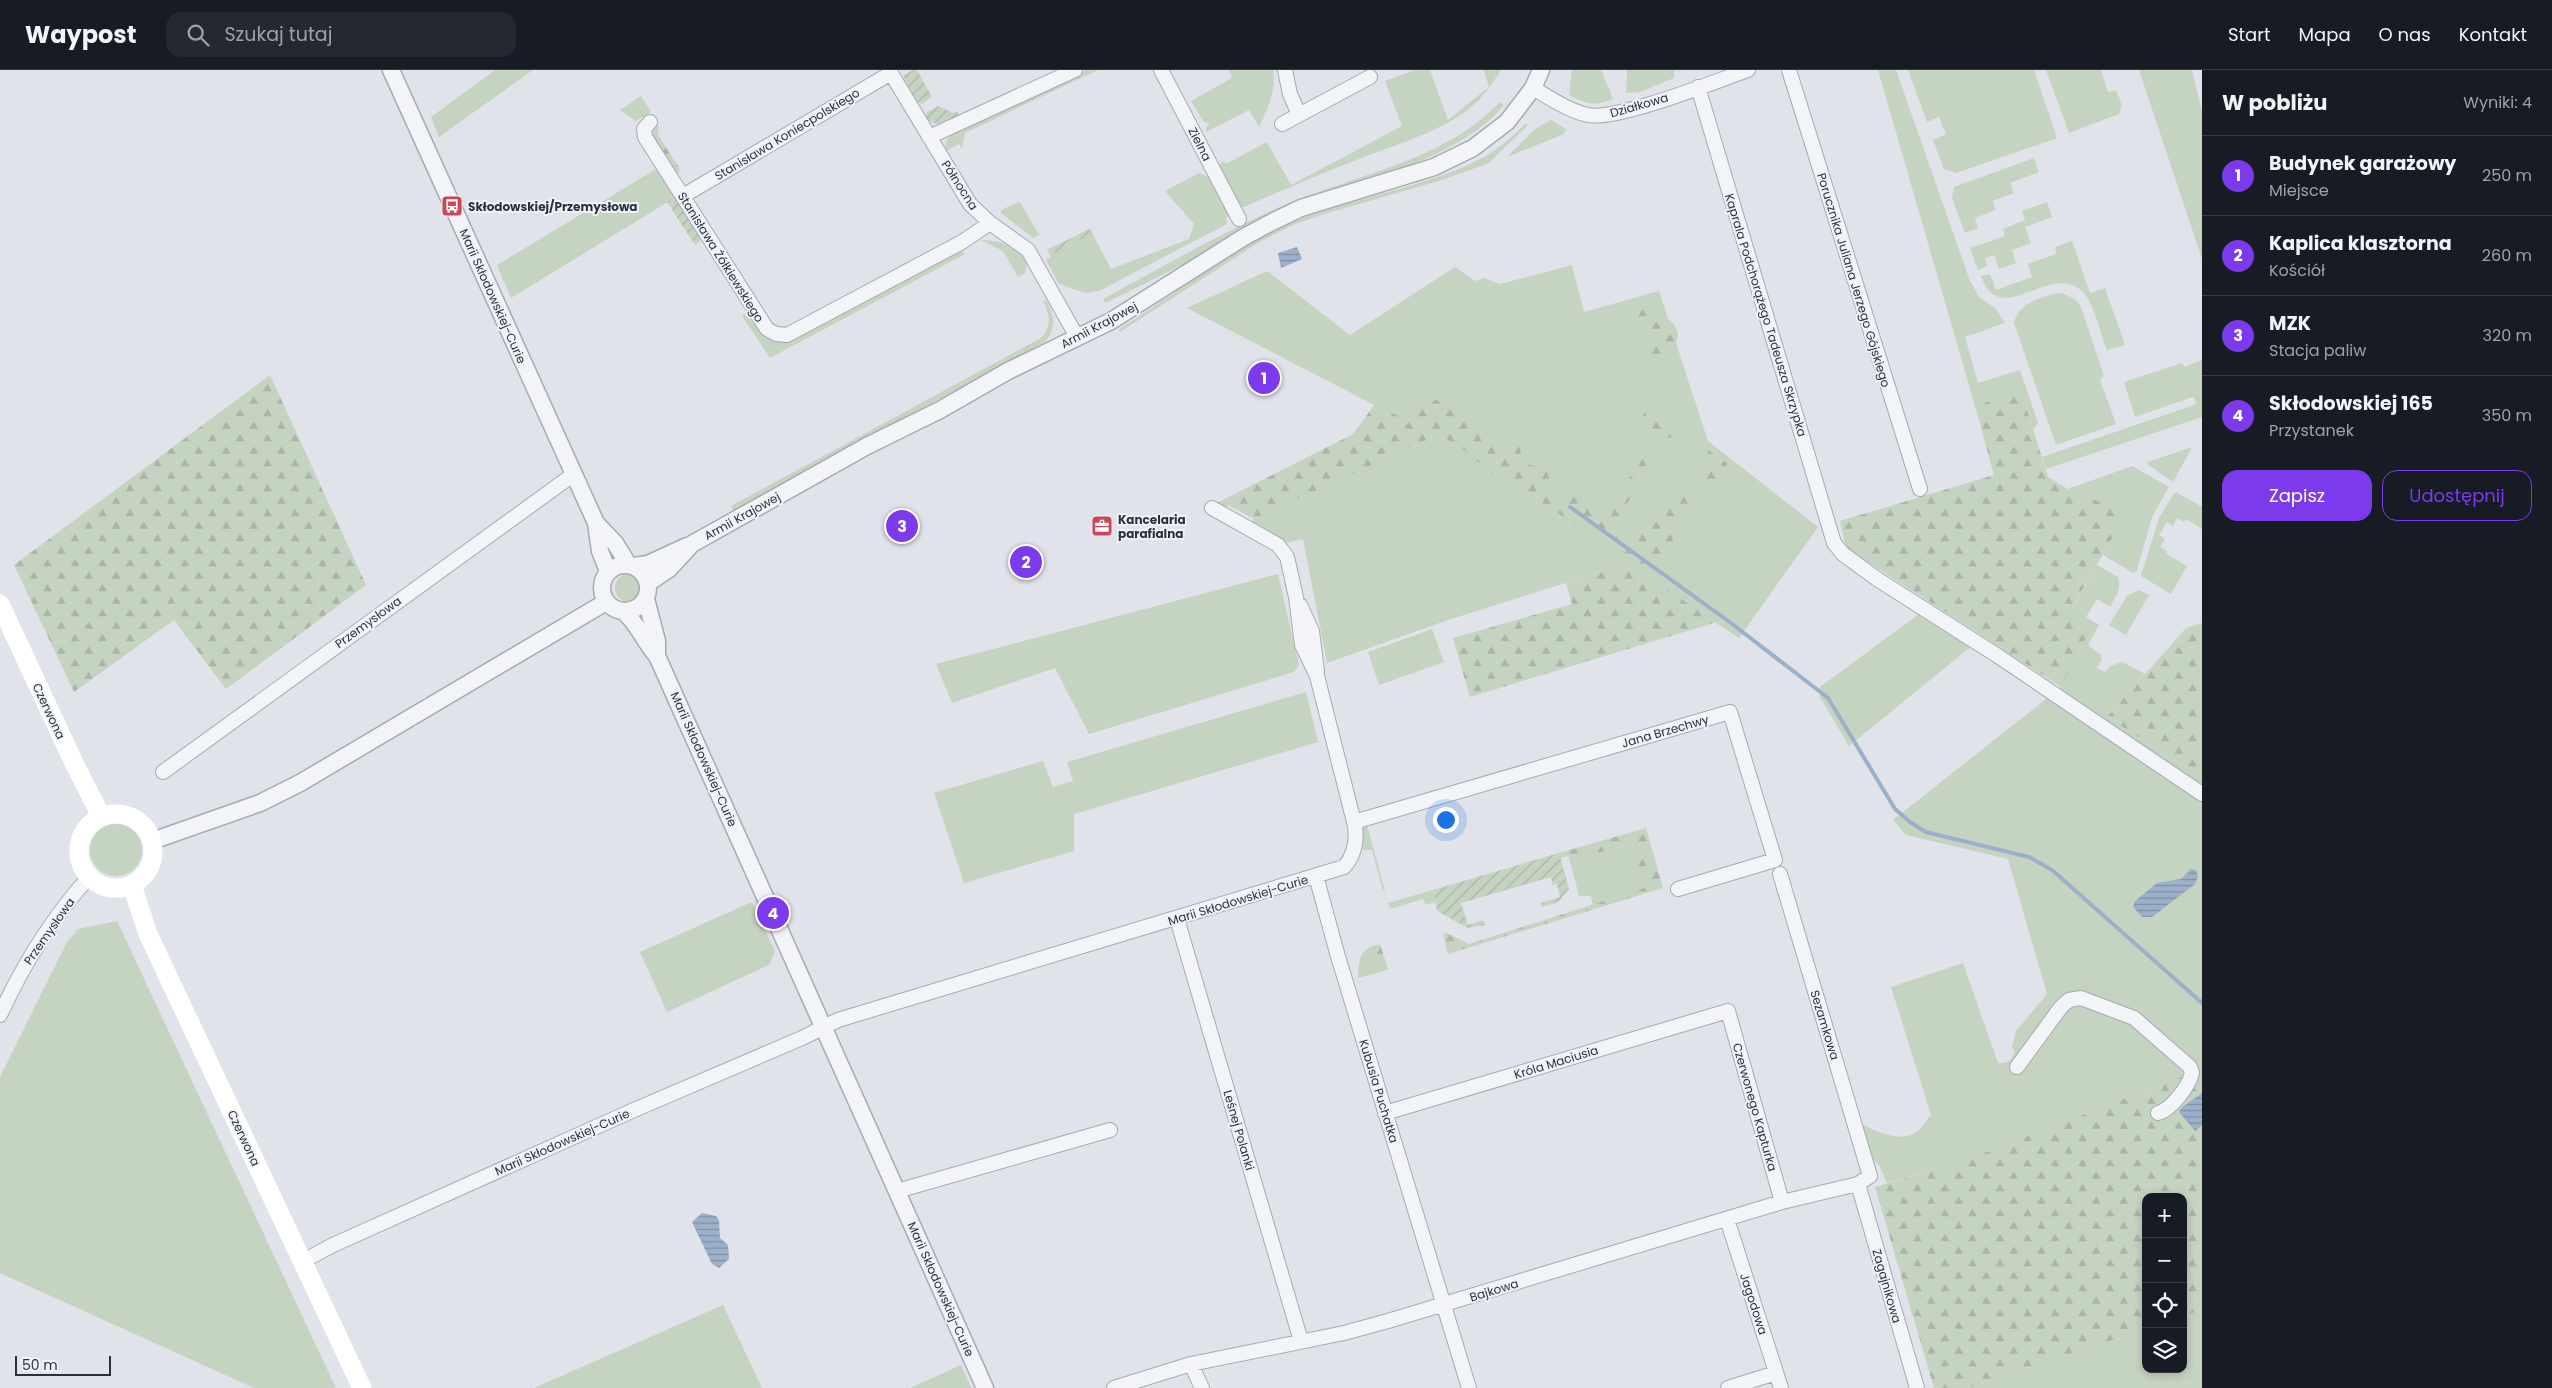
<!DOCTYPE html>
<html lang="pl">
<meta charset="utf-8">
<style>
body{margin:0;font-family:Poppins,sans-serif;background:#242831;color:#f1f3f6}
.controls{position:absolute;right:15px;bottom:15px;display:grid;overflow:hidden;border-radius:10px;box-shadow:0 2px 8px #0003}
.controls button{width:45px;height:45px;display:grid;place-items:center;padding:0;border:0;border-bottom:1px solid #363941;background:#171b24;color:#f1f3f6;font:25px sans-serif}
.scale{position:absolute;left:15px;bottom:12px;width:96px;box-sizing:border-box;padding-left:5px;border:2px solid #293140;border-top:0;font-size:14px;line-height:18px;white-space:nowrap;color:#293140;-webkit-text-stroke:4px #f0f2f7;paint-order:stroke}
.you{position:absolute;left:1445px;top:749px;width:18px;height:18px;margin:-12px;border:4px solid #fff;border-radius:50%;background:#1a73e8;box-shadow:0 0 0 8px #1a73e833}
.badge{display:grid;place-items:center;width:32px;height:32px;border-radius:50%;background:#7c3aed;color:#fff;font-size:16px;font-weight:700}
.pin{position:absolute;translate:-50% -50%;border:2px solid #fff;box-shadow:0 1px 5px #0006}
.list{margin:0;padding:0;list-style:none}
h2{display:flex;justify-content:space-between;align-items:center;height:65px;margin:0;padding:0 20px;font-size:21px}
h2 small{font-size:16px;font-weight:400;color:#9ea1a6}
.list li{display:grid;grid-template-columns:32px 1fr auto;gap:15px;align-items:center;box-sizing:border-box;height:80px;padding:0 20px;border-top:1px solid #363941}
.list b{display:block;font-size:19px;white-space:nowrap}
.list p{margin:0;font-size:16px;white-space:nowrap;color:#9ea1a6}
.list em{font-size:16px;font-style:normal;color:#9ea1a6}
.actions{display:flex;gap:10px;padding:15px 20px}
.actions a{flex:1;padding:11px 0;border:1px solid #7c3aed;border-radius:15px;text-align:center;font-size:18px;color:#7c3aed}
.actions .main{background:#7c3aed;color:#fff}
.icon{flex:none;width:28px;height:28px;fill:none;stroke:currentColor;stroke-width:2;stroke-linecap:round;stroke-linejoin:round}
.map{position:relative;flex:none;width:2202px;height:1318px;overflow:hidden}
header{display:flex;align-items:center;gap:30px;box-sizing:border-box;height:70px;padding:0 25px;background:#171b24;border-bottom:1px solid #363941}
header strong{font-size:24px}
nav{display:flex;gap:28px;margin-inline-start:auto;font-size:18px}
.search{width:350px;height:45px;background:#242831;display:flex;align-items:center;gap:12px;box-sizing:border-box;padding:0 18px;border-radius:15px;color:#9ea1a6;font-size:19px}
main{display:flex}
aside{flex:1;background:#171b24}
.map>svg:first-child{display:block}
</style>
<header>
<strong>Waypost</strong>
<div class="search"><svg class="icon" aria-label="search" viewBox="0 0 24 24"><circle cx="10" cy="10" r="6"/><path d="M15 15l6 6"/></svg>Szukaj tutaj</div>
<nav><a>Start</a><a>Mapa</a><a>O nas</a><a>Kontakt</a></nav>
</header>
<main>
<div class="map">
<svg width="2202" height="1318" viewBox="0 0 2202 1318">
<defs>
<pattern id="forest-firs" width="22" height="20" patternUnits="userSpaceOnUse" patternTransform="scale(1.25)"><rect width="22" height="20" fill="#c5d3c1"/><path d="M5 1l3.5 6h-7zM16 11l3.5 6h-7z" fill="#a9b6a7"/></pattern>
<pattern id="garden-furrows" width="10" height="10" patternUnits="userSpaceOnUse" patternTransform="scale(1.25)"><rect width="10" height="10" fill="#c5d3c1"/><path d="M-1 1l2-2M0 10L10 0M9 11l2-2" fill="none" stroke="#a9b6a7"/></pattern>
<pattern id="water-rules" width="6" height="5" patternUnits="userSpaceOnUse" patternTransform="scale(1.25)"><rect width="6" height="5" fill="#9cb0c9"/><path d="M0 2.5h6" fill="none" stroke="#7f90a5"/></pattern>
</defs>
<rect width="100%" height="100%" fill="#e0e3e9"/>
<path fill="#c5d3c1" d="M 495,0 L 533,0 L 439,67 L 431,47 Z
M 1086,0 L 1098,0 L 965,63 L 962,79 L 959,74 L 946,81 C 944,73 947,69 953,63 Z
M 1229,0 L 1273,0 C 1276,22 1268,37 1259,57 L 1249,40 L 1206,62 L 1206,57 L 1209,54 L 1204,52 L 1191,31 L 1232,8 Z
M 1415,0 L 1430,0 L 1448,50 L 1489,17 L 1484,0 L 1501,0 C 1492,14 1483,28 1470,38 C 1441,61 1401,73 1367,86 C 1325,102 1285,119 1244,137 L 1240,137 L 1219,96 L 1223,91 L 1226,94 L 1267,72 L 1291,115 L 1402,56 L 1385,11 Z
M 1572,0 L 1601,0 L 1613,29 C 1595,37 1585,34 1569,25 Z
M 1627,0 L 1674,0 L 1674,8 L 1640,22 L 1626,23 Z
M 1878,0 L 1896,0 L 1970,211 L 1979,227 L 1995,238 L 2005,253 L 1965,267 L 1978,313 L 2020,300 L 2038,353 L 2033,359 L 2021,322 L 1975,336 Z
M 1908,0 L 2034,0 L 2057,68 L 1956,103 L 1944,99 L 1933,70 L 1946,64 L 1939,47 L 1927,52 Z
M 2046,0 L 2101,0 L 2108,22 L 2116,20 L 2122,35 L 2119,44 L 2069,63 Z
M 2139,0 L 2192,0 L 2202,42 L 2202,189 Z
M 641,26 L 651,42 L 636,51 L 620,40 Z
M 1500,32 L 1504,35 C 1455,94 1348,113 1279,140 C 1249,152 1224,172 1196,187 C 1167,204 1135,218 1105,233 L 1103,229 C 1162,197 1221,163 1282,136 C 1356,104 1443,92 1500,32 Z
M 1551,50 L 1566,59 L 1564,64 L 1507,87 L 1535,59 Z
M 1526,53 L 1528,55 L 1489,93 L 1442,110 L 1324,144 L 1295,154 L 1258,173 L 1120,262 L 1119,259 C 1175,225 1230,179 1290,153 C 1353,126 1424,119 1484,87 C 1500,78 1513,66 1526,53 Z
M 2034,88 L 2039,102 L 2010,113 L 2014,123 L 1992,131 L 1996,140 L 1975,148 L 1978,158 L 1965,163 L 1952,128 L 1954,117 Z
M 656,99 L 676,127 L 511,228 L 497,195 Z
M 1199,103 L 1209,107 L 1229,146 L 1226,148 L 1227,154 L 1099,221 L 1085,223 L 1059,214 L 1046,190 L 1051,187 L 1047,180 L 1090,159 L 1111,199 L 1189,169 L 1194,154 L 1165,121 Z
M 1020,132 L 1039,165 L 1033,168 L 1000,142 L 1003,139 Z
M 2047,132 L 2052,147 L 2025,157 L 2031,173 L 2012,180 L 2016,193 L 1999,199 L 1994,185 L 1985,188 L 1987,196 L 1978,200 L 1970,178 L 2005,166 L 2003,159 L 2025,150 L 2022,141 Z
M 981,170 C 1001,170 1015,177 1027,192 L 1025,203 L 1018,207 L 1003,181 Z
M 2072,171 L 2090,223 L 2105,218 L 2125,275 L 2107,280 C 2101,265 2094,234 2084,223 C 2051,188 2001,262 1981,206 L 1990,204 L 1996,220 L 2032,207 L 2028,194 L 2056,184 L 2055,177 Z
M 960,179 L 965,184 L 770,288 L 742,246 L 748,242 L 788,269 L 801,266 Z
M 1572,195 L 1584,242 L 1659,221 L 1708,371 L 1818,457 L 1739,568 L 1626,494 L 1448,550 L 1327,593 L 1303,469 L 1285,473 L 1251,454 L 1254,449 L 1434,366 L 1187,238 L 1267,201 L 1350,265 L 1455,197 L 1475,211 L 1484,208 L 1500,214 Z
M 2062,223 L 2075,229 L 2081,237 L 2104,306 L 2100,310 L 2116,354 L 2056,375 L 2014,253 C 2018,233 2043,225 2062,223 Z
M 1046,230 C 1054,245 1057,256 1046,271 L 734,441 L 731,436 L 1041,268 C 1052,256 1050,244 1043,231 Z
M 2202,290 L 2202,347 L 2046,399 L 2042,387 L 2197,334 L 2193,327 L 2135,347 L 2124,312 L 2182,293 L 2184,297 Z
M 2192,377 L 2173,412 L 2147,394 L 2148,392 Z
M 2132,396 L 2169,417 L 2152,447 L 2137,500 L 2133,503 L 2103,485 L 2126,443 L 2068,419 Z
M 2176,422 L 2202,437 L 2202,459 L 2186,449 L 2184,452 L 2177,448 L 2173,456 L 2167,452 L 2159,465 L 2165,469 L 2160,477 L 2167,481 L 2166,484 L 2187,496 L 2171,524 L 2141,506 L 2159,448 L 2174,423 Z
M 2097,495 L 2118,507 C 2122,519 2116,527 2110,537 L 2097,529 L 2086,547 L 2099,555 L 2088,575 L 2101,585 L 2102,590 L 2097,598 L 2105,602 L 2110,596 L 2122,592 L 2145,604 L 2107,647 L 2202,707 L 2202,999 L 1958,1093 L 1887,1113 L 1879,1095 L 1872,1089 L 1861,1054 C 1876,1061 1899,1073 1915,1063 C 1921,1060 1926,1050 1931,1045 L 1891,917 L 1963,893 L 1998,993 C 2007,994 2012,990 2015,982 L 2012,977 L 2016,961 L 2047,924 L 2008,789 L 1906,765 L 1893,750 L 2061,617 L 2071,540 Z
M615 518a14 14 0 1 1 28 0a14 14 0 1 1-28 0Z
M 1278,504 L 1299,595 L 1294,602 L 1089,664 L 1055,598 L 952,633 L 936,594 Z
M 2139,520 L 2149,525 L 2126,565 L 2109,555 L 2127,526 Z
M 1919,544 L 1973,575 L 1849,676 L 1820,627 L 1820,617 Z
M 1432,559 L 1444,592 L 1379,615 L 1368,582 Z
M 1306,622 L 1318,672 L 1074,744 L 1074,781 L 964,813 L 934,723 L 1043,691 L 1053,717 L 1073,711 L 1067,692 Z
M90 780a26 26 0 1 1 52 0a26 26 0 1 1-52 0Z
M 1367,755 L 1385,821 L 1383,821 L 1372,780 L 1363,780 L 1363,756 Z
M 1632,773 L 1646,818 L 1593,836 L 1591,826 L 1579,826 L 1570,791 Z
M 1433,820 L 1435,832 L 1425,835 L 1423,829 L 1390,839 L 1388,833 Z
M 752,832 L 775,881 L 769,895 L 667,942 L 640,882 Z
M 117,851 L 336,1318 L 254,1318 L 0,1203 L 0,1007 L 67,872 L 78,859 Z
M 1370,877 L 1377,903 L 1358,908 C 1359,896 1358,883 1370,877 Z
M 723,1235 L 762,1318 L 534,1318 Z
M 2202,1240 L 2202,1318 L 1968,1318 L 2146,1259 L 2146,1299 L 2183,1299 L 2183,1246 Z
M 961,1295 L 971,1318 L 910,1318 Z"/>
<path fill="url(#forest-firs)" d="M 659,55 L 658,65 L 680,99 L 678,104 L 671,100 L 651,66 L 654,59 Z
M 1651,236 C 1669,250 1688,257 1671,281 C 1666,289 1662,294 1653,296 L 1647,292 L 1645,285 L 1649,267 L 1643,257 L 1635,253 L 1641,240 Z
M 270,305 L 366,515 L 226,619 L 174,550 L 74,622 L 14,495 Z
M 2021,321 L 2048,407 L 2068,419 L 2127,443 L 2071,539 L 2091,557 L 2061,617 L 1846,478 L 1840,451 L 1994,405 L 1975,336 Z
M 1428,327 L 1460,338 L 1482,353 L 1502,372 L 1520,376 L 1521,387 L 1525,393 L 1546,400 L 1554,421 L 1594,432 L 1597,446 L 1600,447 L 1608,441 L 1632,404 L 1633,401 L 1631,400 L 1644,386 L 1650,383 L 1657,386 L 1650,404 L 1633,424 L 1610,460 L 1601,465 L 1594,465 L 1490,402 L 1462,378 L 1416,351 L 1416,343 Z
M 1375,334 L 1435,366 L 1254,449 L 1228,435 L 1225,440 L 1215,434 L 1353,364 Z
M 1650,339 C 1661,343 1670,348 1676,358 L 1675,365 C 1659,375 1649,364 1641,350 L 1644,343 Z
M 1696,372 L 1727,393 L 1724,404 L 1711,417 L 1705,417 L 1699,409 L 1707,400 L 1707,396 L 1686,380 L 1688,373 Z
M 1678,424 L 1689,426 L 1690,437 L 1686,447 L 1665,483 L 1657,490 L 1637,495 L 1613,486 L 1610,476 C 1616,460 1632,460 1646,460 L 1654,452 L 1657,443 Z
M 1626,494 L 1717,552 L 1470,627 L 1453,568 L 1572,534 L 1566,513 Z
M 2202,553 L 2202,707 L 2107,647 L 2186,558 Z
M 1646,758 L 1663,818 L 1448,884 L 1443,864 L 1447,863 L 1469,874 L 1645,818 L 1632,773 L 1570,791 L 1568,786 L 1560,788 L 1559,783 Z
M 1380,874 L 1388,899 L 1377,903 L 1370,877 Z
M 2202,999 L 2202,1240 L 2183,1246 L 2183,1127 L 2146,1127 L 2146,1259 L 1968,1318 L 1934,1318 L 1875,1117 L 1958,1093 Z"/>
<path fill="url(#garden-furrows)" d="M 913,0 L 917,0 L 932,27 L 922,34 L 917,32 L 903,6 Z
M 938,36 L 954,43 L 957,41 L 960,47 L 940,55 L 927,50 L 926,43 Z
M 676,127 L 702,169 L 695,175 L 667,132 Z
M 1090,159 L 1093,163 L 1050,185 L 1047,180 Z
M 1559,783 L 1569,819 L 1558,832 L 1542,837 L 1541,833 L 1560,827 L 1557,814 L 1553,815 L 1551,807 L 1461,833 L 1468,855 L 1483,850 L 1485,855 L 1468,858 L 1437,841 L 1433,820 Z"/>
<path fill="url(#water-rules)" d="M 1297,177 L 1302,189 L 1281,198 L 1278,183 Z
M 2191,799 L 2196,800 L 2198,806 L 2195,814 L 2152,847 L 2142,847 L 2133,837 L 2135,831 L 2157,813 L 2181,809 Z
M 2202,1023 L 2202,1055 L 2195,1061 L 2179,1042 L 2181,1038 Z
M 702,1143 L 716,1146 L 719,1150 L 720,1168 L 728,1175 L 729,1189 L 719,1198 L 712,1194 L 692,1152 Z"/>
<g fill="none" stroke-linecap="round" stroke-linejoin="round">
<path stroke="#9cb0c9" stroke-width="4" d="M 1570,437 L 1731,553 L 1828,628 L 1895,739 L 1910,752 L 1926,762 L 2029,787 L 2052,800 L 2202,933"/>
<g stroke="#a5aab3" stroke-width="16">
<path id="minor" d="M 889,0 L 970,134 L 990,153 L 1028,180 L 1077,267
M 1161,0 L 1239,149
M 1285,0 L 1290,24 L 1299,45
M 1789,0 L 1920,419
M 1698,17 L 1834,473 L 1843,484 L 1877,509 L 1998,586 L 2202,724
M 1533,18 C 1550,28 1569,41 1588,45 C 1617,51 1716,11 1748,0
M 650,52 L 644,59 L 645,67 L 767,259 L 776,264 L 787,265 L 962,172 L 990,153
M 1282,54 L 1370,7
M 929,67 L 1075,0
M 683,126 L 891,3
M 1300,535 L 1312,561 L 1317,601
M 163,702 L 574,404
M 1354,752 L 1730,642 L 1775,790 L 1678,819
M 1316,806 L 1337,883 L 1469,1318
M 1177,849 L 1301,1271
M 0,945 C 23,895 52,848 89,807
M 2017,997 L 2061,937 L 2069,930 L 2081,928 L 2134,948 L 2190,997 L 2192,1003 C 2189,1016 2171,1040 2158,1043
M 1385,1043 L 1728,941 L 1782,1132
M 1858,1114 L 1917,1318
M 897,1121 L 1110,1060
M 1727,1149 L 1781,1318
M 303,1191 L 333,1175 L 634,1040 L 802,968 L 838,950 L 1344,797 C 1354,786 1357,771 1355,756 L 1317,606 L 1302,575 L 1296,527 L 1287,487 L 1278,475 L 1212,438
M 1191,1294 L 1202,1318
M 1114,1318 L 1191,1294 L 1344,1263 L 1388,1251 L 1782,1132 L 1858,1114 L 1870,1106 L 1780,804
M 1728,1318 L 1776,1303"/>
</g>
<g stroke="#a5aab3" stroke-width="19">
<path id="tertiary" d="M 391,0 L 596,453 L 600,481 L 608,501
M 596,453 L 615,473 L 628,494
M602 518a23 23 0 1 1 46 0a23 23 0 1 1-46 0Z
M 634,496 L 648,494 L 687,476
M 648,513 L 669,499 L 692,474 L 867,376 L 940,340 L 1008,301 L 1111,251 L 1244,167 L 1272,152 L 1301,138 L 1434,97 L 1473,78 L 1507,52 L 1533,18 L 1541,0
M 646,529 L 657,571 L 657,586
M 623,541 C 638,553 644,572 657,586 L 985,1318
M 152,771 L 260,733 L 300,713 L 606,532"/>
</g>
<use href="#minor" stroke="#f3f4f7" stroke-width="14"/>
<use href="#tertiary" stroke="#f3f4f7" stroke-width="16"/>
<path stroke="#fff" stroke-width="19" d="M 0,534 L 75,695 L 101,746
M79 781a37 37 0 1 1 74 0a37 37 0 1 1-74 0Z
M 132,815 L 148,864 L 362,1318"/>
</g>
<defs>
<g id="bus-square" transform="scale(1.125)"><rect x="-9" y="-9" width="18" height="18" rx="4" fill="#cd4657" stroke="#f0f2f7"/><path d="M-5-6H5V4H4V6H2V4H-2V6H-4V4H-5ZM-3.5-4V0h7V-4ZM-3.5 1.2v1.5H-2V1.2ZM2 1.2v1.5H3.5V1.2Z" fill="#fff"/></g>
<g id="office-square" transform="scale(1.125)"><rect x="-9" y="-9" width="18" height="18" rx="4" fill="#cd4657" stroke="#f0f2f7"/><path d="M-6-3h4V-5.5h4V-3h4V5H-6ZM-1-4.5V-3h2v-1.5ZM-6 0V1H6V0Z" fill="#fff"/></g>
</defs>
<g fill-rule="evenodd">
<use href="#bus-square" x="452" y="136"/>
<use href="#office-square" x="1102" y="456"/>
</g>
<g text-anchor="middle" dominant-baseline="central" stroke-width="4" stroke-linejoin="round" paint-order="stroke">
<g font-size="12" fill="#293140" stroke="#f0f2f7">
<text transform="translate(1639 35) rotate(-16)">Działkowa</text>
<text transform="translate(787 64) rotate(-31)">Stanisława Koniecpolskiego</text>
<text transform="translate(1200 74) rotate(63)">Zielna</text>
<text transform="translate(960 115) rotate(57)">Północna</text>
<text transform="translate(721 187) rotate(58)">Stanisława Żółkiewskiego</text>
<text transform="translate(1854 210) rotate(73)">Porucznika Juliana Jerzego Gójskiego</text>
<text transform="translate(493 226) rotate(66)">Marii Skłodowskiej-Curie</text>
<text transform="translate(1766 245) rotate(73)">Kaprala Podchorążego Tadeusza Skrzypka</text>
<text transform="translate(1099 255) rotate(-28)">Armii Krajowej</text>
<text transform="translate(742 446) rotate(-29)">Armii Krajowej</text>
<text transform="translate(368 552) rotate(-36)">Przemysłowa</text>
<text transform="translate(49 641) rotate(65)">Czerwona</text>
<text transform="translate(1665 661) rotate(-16)">Jana Brzechwy</text>
<text transform="translate(704 689) rotate(66)">Marii Skłodowskiej-Curie</text>
<text transform="translate(1238 830) rotate(-17)">Marii Skłodowskiej-Curie</text>
<text transform="translate(49 861) rotate(-55)">Przemysłowa</text>
<text transform="translate(1825 955) rotate(73)">Sezamkowa</text>
<text transform="translate(1556 992) rotate(-17)">Króla Maciusia</text>
<text transform="translate(1379 1021) rotate(73)">Kubusia Puchatka</text>
<text transform="translate(1755 1037) rotate(74)">Czerwonego Kapturka</text>
<text transform="translate(1239 1060) rotate(74)">Leśnej Polanki</text>
<text transform="translate(244 1068) rotate(65)">Czerwona</text>
<text transform="translate(562 1072) rotate(-24)">Marii Skłodowskiej-Curie</text>
<text transform="translate(1887 1216) rotate(74)">Zagajnikowa</text>
<text transform="translate(941 1219) rotate(66)">Marii Skłodowskiej-Curie</text>
<text transform="translate(1494 1220) rotate(-17)">Bajkowa</text>
<text transform="translate(1754 1234) rotate(72)">Jagodowa</text>
</g>
<g font-size="12" font-weight="bold" fill="#293140" stroke="#f0f2f7" text-anchor="start">
<text x="468" y="136">Skłodowskiej/Przemysłowa</text>
<text x="1118" y="449">Kancelaria<tspan x="1118" dy="14">parafialna</tspan></text>
</g>
</g>
</svg>
<div class="controls">
<button>+</button>
<button>−</button>
<button><svg class="icon" aria-label="locate" viewBox="0 0 24 24"><circle cx="12" cy="12" r="6"/><path d="M12 2v4M12 18v4M2 12h4M18 12h4"/></svg></button>
<button><svg class="icon" aria-label="layers" viewBox="0 0 24 24"><path d="M12 4l9 5-9 5-9-5zM3 14l9 5 9-5"/></svg></button>
</div>
<div class="scale">50 m</div>
<div class="you"></div>
<div class="pin badge" style="left:1264px;top:308px">1</div>
<div class="pin badge" style="left:1026px;top:492px">2</div>
<div class="pin badge" style="left:902px;top:456px">3</div>
<div class="pin badge" style="left:773px;top:843px">4</div>
</div>
<aside>
<h2>W pobliżu<small>Wyniki: 4</small></h2>
<ul class="list">
<li><span class="badge">1</span><div><b>Budynek garażowy</b><p>Miejsce</p></div><em>250 m</em></li>
<li><span class="badge">2</span><div><b>Kaplica klasztorna</b><p>Kościół</p></div><em>260 m</em></li>
<li><span class="badge">3</span><div><b>MZK</b><p>Stacja paliw</p></div><em>320 m</em></li>
<li><span class="badge">4</span><div><b>Skłodowskiej 165</b><p>Przystanek</p></div><em>350 m</em></li>
</ul>
<div class="actions"><a class="main">Zapisz</a><a>Udostępnij</a></div>
</aside>
</main>
